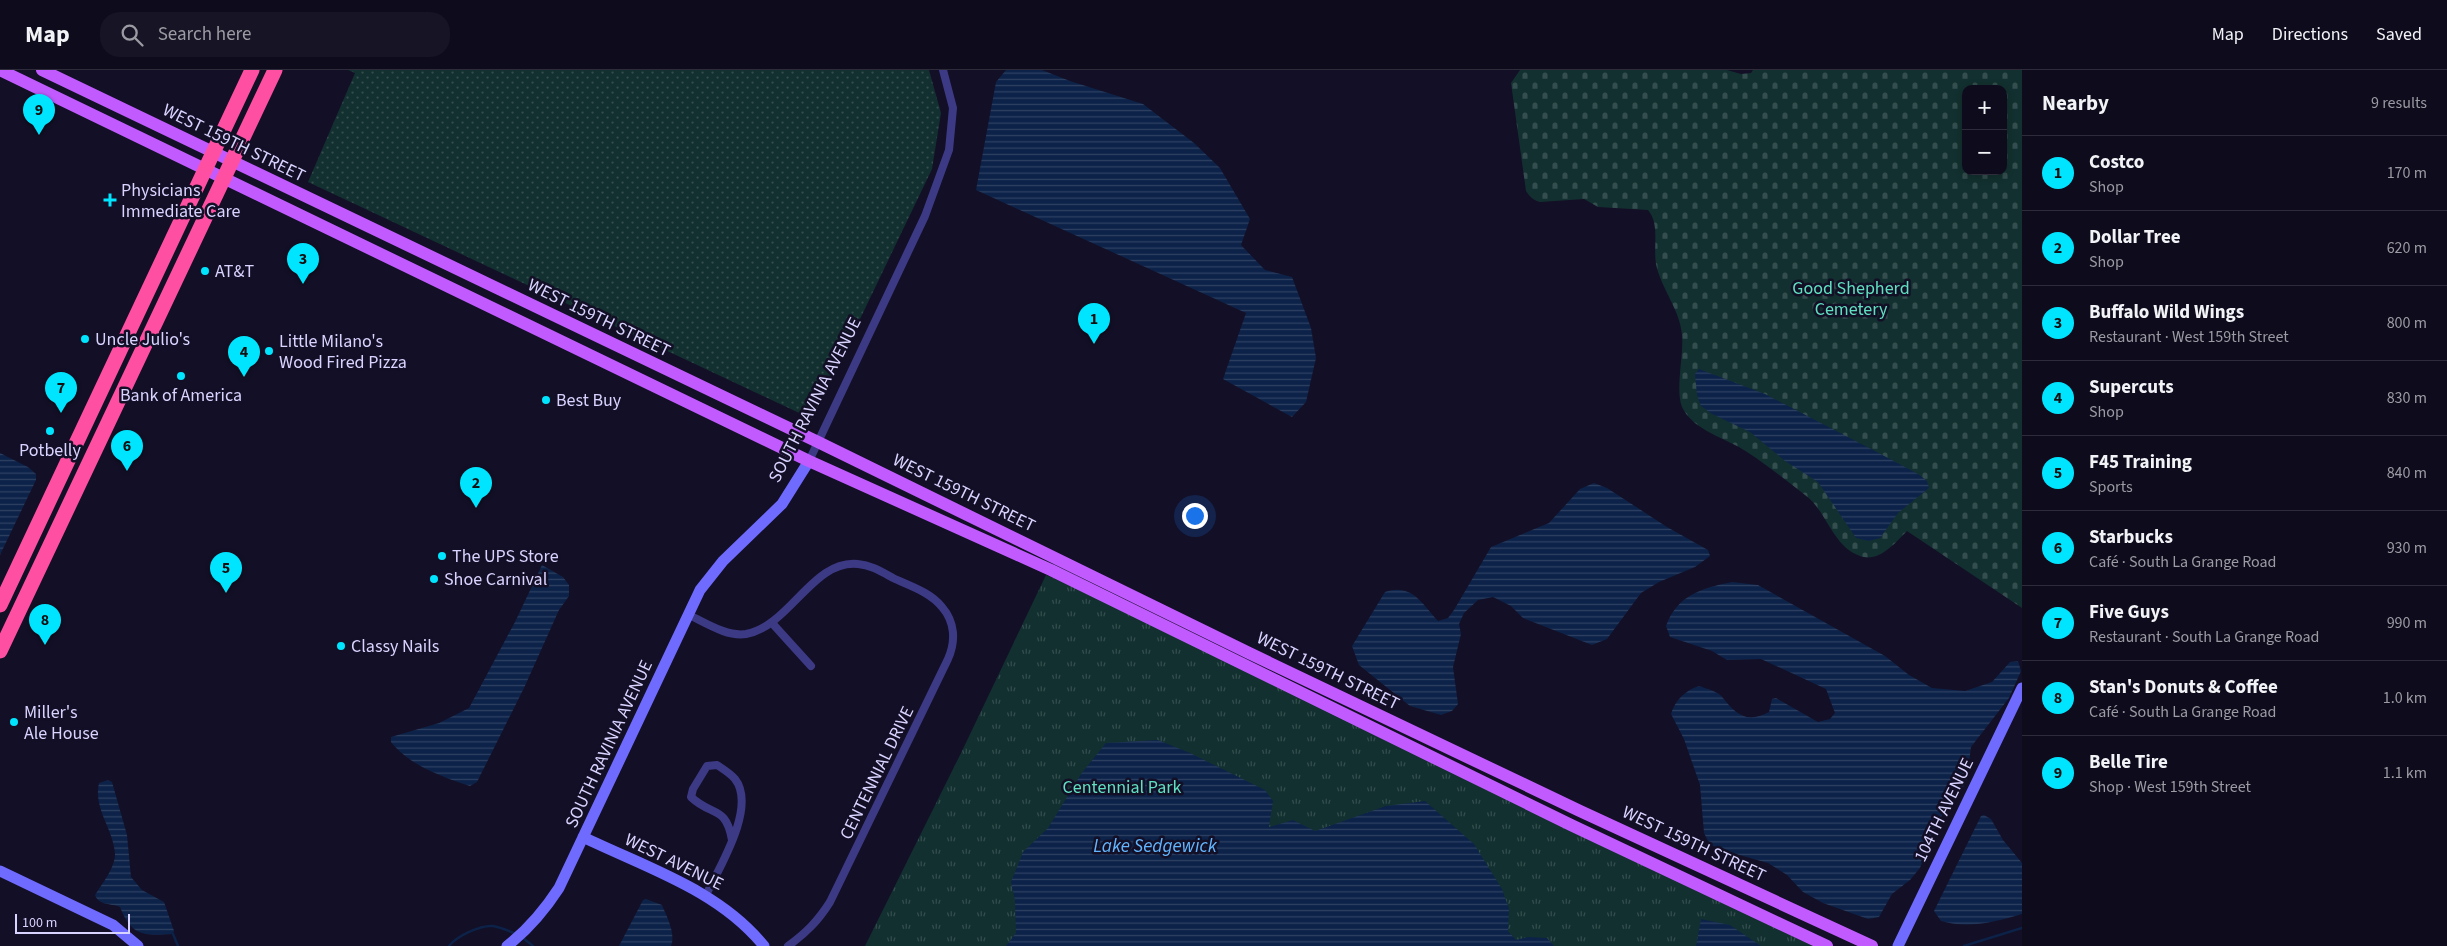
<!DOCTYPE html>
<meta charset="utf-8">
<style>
body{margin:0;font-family:"Source Sans 3",sans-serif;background:#171425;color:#f1f3f6}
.controls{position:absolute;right:15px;top:15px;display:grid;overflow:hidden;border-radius:10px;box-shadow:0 2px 8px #0003}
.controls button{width:45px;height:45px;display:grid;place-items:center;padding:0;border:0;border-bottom:1px solid #2e2b3b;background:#0e0b1c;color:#f1f3f6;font:25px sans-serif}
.scale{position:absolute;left:15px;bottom:12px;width:115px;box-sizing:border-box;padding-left:5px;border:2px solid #d9d4ff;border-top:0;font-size:14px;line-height:18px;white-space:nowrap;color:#d9d4ff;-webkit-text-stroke:4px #130f26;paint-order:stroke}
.you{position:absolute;left:1194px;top:445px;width:18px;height:18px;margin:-12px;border:4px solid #fff;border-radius:50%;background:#1a73e8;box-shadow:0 0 0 8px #1a73e833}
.badge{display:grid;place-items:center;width:32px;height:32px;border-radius:50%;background:#00e5ff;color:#111;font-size:16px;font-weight:700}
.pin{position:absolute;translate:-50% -41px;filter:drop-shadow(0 1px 2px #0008)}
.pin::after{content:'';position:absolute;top:26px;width:18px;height:15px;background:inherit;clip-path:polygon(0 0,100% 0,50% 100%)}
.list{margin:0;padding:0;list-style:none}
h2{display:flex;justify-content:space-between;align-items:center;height:65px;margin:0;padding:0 20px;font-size:21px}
h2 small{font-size:16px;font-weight:400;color:#9b9ba3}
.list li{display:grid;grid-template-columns:32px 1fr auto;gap:15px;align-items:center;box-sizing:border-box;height:75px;padding:0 20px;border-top:1px solid #2e2b3b}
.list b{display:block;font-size:19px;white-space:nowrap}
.list p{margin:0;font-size:16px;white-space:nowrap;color:#9b9ba3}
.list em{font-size:16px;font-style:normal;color:#9b9ba3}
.icon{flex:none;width:28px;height:28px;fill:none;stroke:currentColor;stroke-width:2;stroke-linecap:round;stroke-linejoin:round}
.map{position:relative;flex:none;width:2022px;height:876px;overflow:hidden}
header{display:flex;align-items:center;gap:30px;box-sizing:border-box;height:70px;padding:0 25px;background:#0e0b1c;border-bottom:1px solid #2e2b3b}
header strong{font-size:24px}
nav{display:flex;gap:28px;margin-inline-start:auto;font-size:18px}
.search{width:350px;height:45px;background:#171425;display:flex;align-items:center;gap:12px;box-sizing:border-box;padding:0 18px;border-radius:20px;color:#9b9ba3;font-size:19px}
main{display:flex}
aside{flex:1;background:#0e0b1c}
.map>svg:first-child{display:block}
</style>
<header>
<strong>Map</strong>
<div class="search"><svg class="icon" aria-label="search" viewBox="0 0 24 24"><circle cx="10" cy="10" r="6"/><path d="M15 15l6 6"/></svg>Search here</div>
<nav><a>Map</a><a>Directions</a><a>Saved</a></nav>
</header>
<main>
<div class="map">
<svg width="2022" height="876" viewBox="0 0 2022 876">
<defs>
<pattern id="grass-dots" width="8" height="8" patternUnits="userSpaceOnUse" patternTransform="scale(1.25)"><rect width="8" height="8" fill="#12302f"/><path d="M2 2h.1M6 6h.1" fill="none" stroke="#344d4e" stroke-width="1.8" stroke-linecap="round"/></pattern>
<pattern id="cemetery-stones" width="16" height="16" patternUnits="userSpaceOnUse" patternTransform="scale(1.25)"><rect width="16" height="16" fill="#12302f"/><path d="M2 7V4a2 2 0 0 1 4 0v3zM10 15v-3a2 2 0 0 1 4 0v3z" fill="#344d4e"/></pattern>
<pattern id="park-tufts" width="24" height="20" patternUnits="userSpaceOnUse" patternTransform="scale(1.25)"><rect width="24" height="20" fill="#12302f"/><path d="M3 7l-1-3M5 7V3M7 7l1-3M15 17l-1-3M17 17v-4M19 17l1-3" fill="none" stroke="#344d4e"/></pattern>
<pattern id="water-rules" width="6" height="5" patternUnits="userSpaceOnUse" patternTransform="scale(1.25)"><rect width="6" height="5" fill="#0c2248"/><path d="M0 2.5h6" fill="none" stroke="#2f4163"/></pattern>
</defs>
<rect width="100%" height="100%" fill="#130f26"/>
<path fill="url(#grass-dots)" d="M 348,0 L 929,0 L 941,43 L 932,99 L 812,349 L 308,112 L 355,3 Z"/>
<path fill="url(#cemetery-stones)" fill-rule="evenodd" d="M 1520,0 L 1727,0 L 1741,4 L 1751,3 L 1753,0 L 2022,0 L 2022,538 L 1907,461 C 1895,473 1879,493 1860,486 C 1832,476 1827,441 1805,425 C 1786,410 1767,395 1747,382 C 1727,368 1693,361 1682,337 C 1675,319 1684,285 1682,265 C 1680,239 1661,219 1656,194 C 1653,176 1660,154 1648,140 L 1598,137 L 1584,129 L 1540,132 C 1533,130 1530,127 1526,121 L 1511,13 ZM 1966,19 L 2003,19 L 2003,101 L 1966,101 Z"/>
<path fill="url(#park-tufts)" d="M 1046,505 L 1103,530 L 1813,876 L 865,876 L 962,681 Z"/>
<path fill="url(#water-rules)" d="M 1006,0 L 1042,0 L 1070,11 L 1143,34 L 1194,73 L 1220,98 L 1250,149 L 1241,175 L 1265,200 L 1292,207 L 1311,258 L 1316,288 L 1306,332 L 1292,347 L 1223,309 L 1246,243 L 976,120 L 996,12 Z
M 1699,299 L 1765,324 L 1873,380 L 1918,404 L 1927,411 L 1929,418 L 1898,443 L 1880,468 L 1869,471 L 1856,468 L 1818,412 L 1785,391 L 1750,362 L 1712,344 L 1701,336 L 1697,325 L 1695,304 Z
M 0,383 L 28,397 L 36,404 L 36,410 L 0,485 Z
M 1594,413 L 1607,418 L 1667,457 L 1708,480 L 1710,486 L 1695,497 L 1659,512 L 1641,523 L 1607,569 L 1592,575 L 1523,548 L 1511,536 L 1493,527 L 1478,530 L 1464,543 L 1459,554 L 1461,564 L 1453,597 L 1458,634 L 1452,641 L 1441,645 L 1410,636 L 1359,595 L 1352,576 L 1385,522 C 1412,513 1422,534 1438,551 L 1448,548 L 1454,540 L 1491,477 L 1549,453 L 1580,419 Z
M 542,495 L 563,507 L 569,515 L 569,526 L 559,540 L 524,618 L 477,712 L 470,716 C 442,707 409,695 391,672 L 391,667 L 439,653 L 469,638 L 515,552 Z
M 1732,512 L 1758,515 L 1885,586 L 1909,605 L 1932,618 L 1965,621 L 1992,612 L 2010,592 L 2018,591 L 2021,601 L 2009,628 L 1971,677 L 1967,709 L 1961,722 L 1937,752 L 1920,798 L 1910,810 L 1892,824 L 1879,847 L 1868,849 L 1823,833 L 1803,822 L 1787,805 L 1768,793 L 1718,779 L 1709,773 L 1704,763 L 1700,715 L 1684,669 L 1671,644 C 1675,630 1686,620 1699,616 C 1707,619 1718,621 1723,628 C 1736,644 1746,654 1769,642 L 1772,629 L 1776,628 L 1818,652 L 1830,649 L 1835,643 L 1826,619 L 1761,589 L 1727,590 L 1712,581 L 1670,567 L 1666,556 C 1677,525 1702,518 1732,512 Z
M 1158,670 L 1190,683 L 1265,720 L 1273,731 L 1269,757 L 1293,750 L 1315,761 L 1386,736 L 1425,731 L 1474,774 L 1502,819 L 1509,839 L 1508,861 L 1516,870 L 1528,867 L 1547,868 L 1554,876 L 1006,876 L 1016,863 L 1015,830 L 1011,812 L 1023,782 L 1048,758 L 1081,704 L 1106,673 Z
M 108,710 L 112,712 L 127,765 L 131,807 L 142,820 L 164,832 L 174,861 L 173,864 C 144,866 131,866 120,837 C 111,833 99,836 95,825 C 102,814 115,798 115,784 C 114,760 93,739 99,713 Z
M 1984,745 L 1991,749 L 2003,770 L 2022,793 L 2022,844 C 1996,852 1967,859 1941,851 L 1934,841 L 1981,746 Z
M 646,829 L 662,835 C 667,847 676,864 671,876 L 619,876 L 643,830 Z
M 1701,849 L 1730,855 L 1761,876 L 1696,876 Z"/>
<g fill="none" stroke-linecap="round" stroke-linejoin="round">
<path stroke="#0c2248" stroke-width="2.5" d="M 173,864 L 178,876
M 523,868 L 533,876
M 449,876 C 457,866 480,855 493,856 C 500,857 509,861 516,864
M 1964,876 L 2022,858"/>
<path stroke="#3d3a85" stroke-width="8" d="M 809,391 L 925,146 L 949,80 L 953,38 L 943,0
M 689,545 C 706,553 727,567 746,564 C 790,556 813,489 858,494 C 871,495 882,502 893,508 C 910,516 930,522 942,537 C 955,552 956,571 948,589 L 830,832 C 818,851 806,863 788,876
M 772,553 L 811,596
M 706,825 C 719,798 757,737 735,709 C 730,703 723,699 717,695 L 707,696 L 693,719 L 691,727 C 712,747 726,735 732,770"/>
<path stroke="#6f6bff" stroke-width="11" d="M 583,767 C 647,798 719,820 764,876
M 0,801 L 113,855 L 138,876
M 507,876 C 529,859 544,841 559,818 L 700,520 L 723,491 L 782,434 L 809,391
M 1898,876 L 2022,618"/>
<path stroke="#c25bff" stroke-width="12" d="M 0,0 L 809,391 L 1051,500 L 1571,755 L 1827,876
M 42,0 L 818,372 L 1249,583 L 1580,741 L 1872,876"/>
<path stroke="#ff4fa3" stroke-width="15" d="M 0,535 L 252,0
M 0,581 L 275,0"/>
</g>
<g fill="#00e5ff" stroke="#130f26" stroke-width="2">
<path d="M107.5 122.5h5v5h5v5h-5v5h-5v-5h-5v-5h5z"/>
<circle cx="205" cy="201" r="5"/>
<circle cx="85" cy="269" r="5"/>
<circle cx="269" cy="281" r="5"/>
<circle cx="181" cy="306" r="5"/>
<circle cx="546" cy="330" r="5"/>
<circle cx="50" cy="361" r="5"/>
<circle cx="442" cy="486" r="5"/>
<circle cx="434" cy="509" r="5"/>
<circle cx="341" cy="576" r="5"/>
<circle cx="14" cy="652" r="5"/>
</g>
<g text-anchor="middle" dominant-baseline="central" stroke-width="5" stroke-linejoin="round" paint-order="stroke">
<g font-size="18" fill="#d9d4ff" stroke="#130f26">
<text transform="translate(234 73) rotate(26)">WEST 159TH STREET</text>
<text transform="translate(599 248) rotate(26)">WEST 159TH STREET</text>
<text transform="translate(815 330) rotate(-63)">SOUTH RAVINIA AVENUE</text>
<text transform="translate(964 423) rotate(26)">WEST 159TH STREET</text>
<text transform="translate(1328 601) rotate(26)">WEST 159TH STREET</text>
<text transform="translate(609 674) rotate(-65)">SOUTH RAVINIA AVENUE</text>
<text transform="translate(877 703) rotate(-64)">CENTENNIAL DRIVE</text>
<text transform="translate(1944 740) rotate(-64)">104TH AVENUE</text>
<text transform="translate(1694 774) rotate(25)">WEST 159TH STREET</text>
<text transform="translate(674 792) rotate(26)">WEST AVENUE</text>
</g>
<g font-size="18" fill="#d9d4ff" stroke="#130f26" text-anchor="start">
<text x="121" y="120">Physicians<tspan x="121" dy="21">Immediate Care</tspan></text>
<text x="215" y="201">AT&amp;T</text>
<text x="95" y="269">Uncle Julio's</text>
<text x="279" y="271">Little Milano's<tspan x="279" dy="21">Wood Fired Pizza</tspan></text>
<text x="181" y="325" text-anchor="middle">Bank of America</text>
<text x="556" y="330">Best Buy</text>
<text x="50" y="380" text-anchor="middle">Potbelly</text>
<text x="452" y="486">The UPS Store</text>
<text x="444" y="509">Shoe Carnival</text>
<text x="351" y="576">Classy Nails</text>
<text x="24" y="642">Miller's<tspan x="24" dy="21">Ale House</tspan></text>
</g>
<g font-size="18" fill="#5fe0c0" stroke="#130f26">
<text x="1851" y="218">Good Shepherd<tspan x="1851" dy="21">Cemetery</tspan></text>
<text x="1122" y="717">Centennial Park</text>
</g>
<g font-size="19" font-style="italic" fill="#62b6ff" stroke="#130f26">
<text x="1155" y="776">Lake Sedgewick</text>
</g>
</g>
</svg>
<div class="controls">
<button>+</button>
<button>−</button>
</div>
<div class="scale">100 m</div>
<div class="you"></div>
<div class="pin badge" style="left:1094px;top:274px">1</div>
<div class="pin badge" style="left:476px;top:438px">2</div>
<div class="pin badge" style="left:303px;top:214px">3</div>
<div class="pin badge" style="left:244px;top:307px">4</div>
<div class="pin badge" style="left:226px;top:523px">5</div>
<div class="pin badge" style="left:127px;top:401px">6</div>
<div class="pin badge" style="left:61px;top:343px">7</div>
<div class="pin badge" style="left:45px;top:575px">8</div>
<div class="pin badge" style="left:39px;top:65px">9</div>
</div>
<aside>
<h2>Nearby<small>9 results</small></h2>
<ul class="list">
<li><span class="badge">1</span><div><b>Costco</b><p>Shop</p></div><em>170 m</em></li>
<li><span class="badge">2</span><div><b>Dollar Tree</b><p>Shop</p></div><em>620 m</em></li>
<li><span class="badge">3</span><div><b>Buffalo Wild Wings</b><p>Restaurant · West 159th Street</p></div><em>800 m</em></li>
<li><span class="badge">4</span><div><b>Supercuts</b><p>Shop</p></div><em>830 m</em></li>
<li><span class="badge">5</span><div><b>F45 Training</b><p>Sports</p></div><em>840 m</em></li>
<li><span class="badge">6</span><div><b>Starbucks</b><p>Café · South La Grange Road</p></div><em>930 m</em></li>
<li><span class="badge">7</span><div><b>Five Guys</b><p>Restaurant · South La Grange Road</p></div><em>990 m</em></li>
<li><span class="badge">8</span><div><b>Stan's Donuts &amp; Coffee</b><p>Café · South La Grange Road</p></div><em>1.0 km</em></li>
<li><span class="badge">9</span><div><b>Belle Tire</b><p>Shop · West 159th Street</p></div><em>1.1 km</em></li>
</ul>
</aside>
</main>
